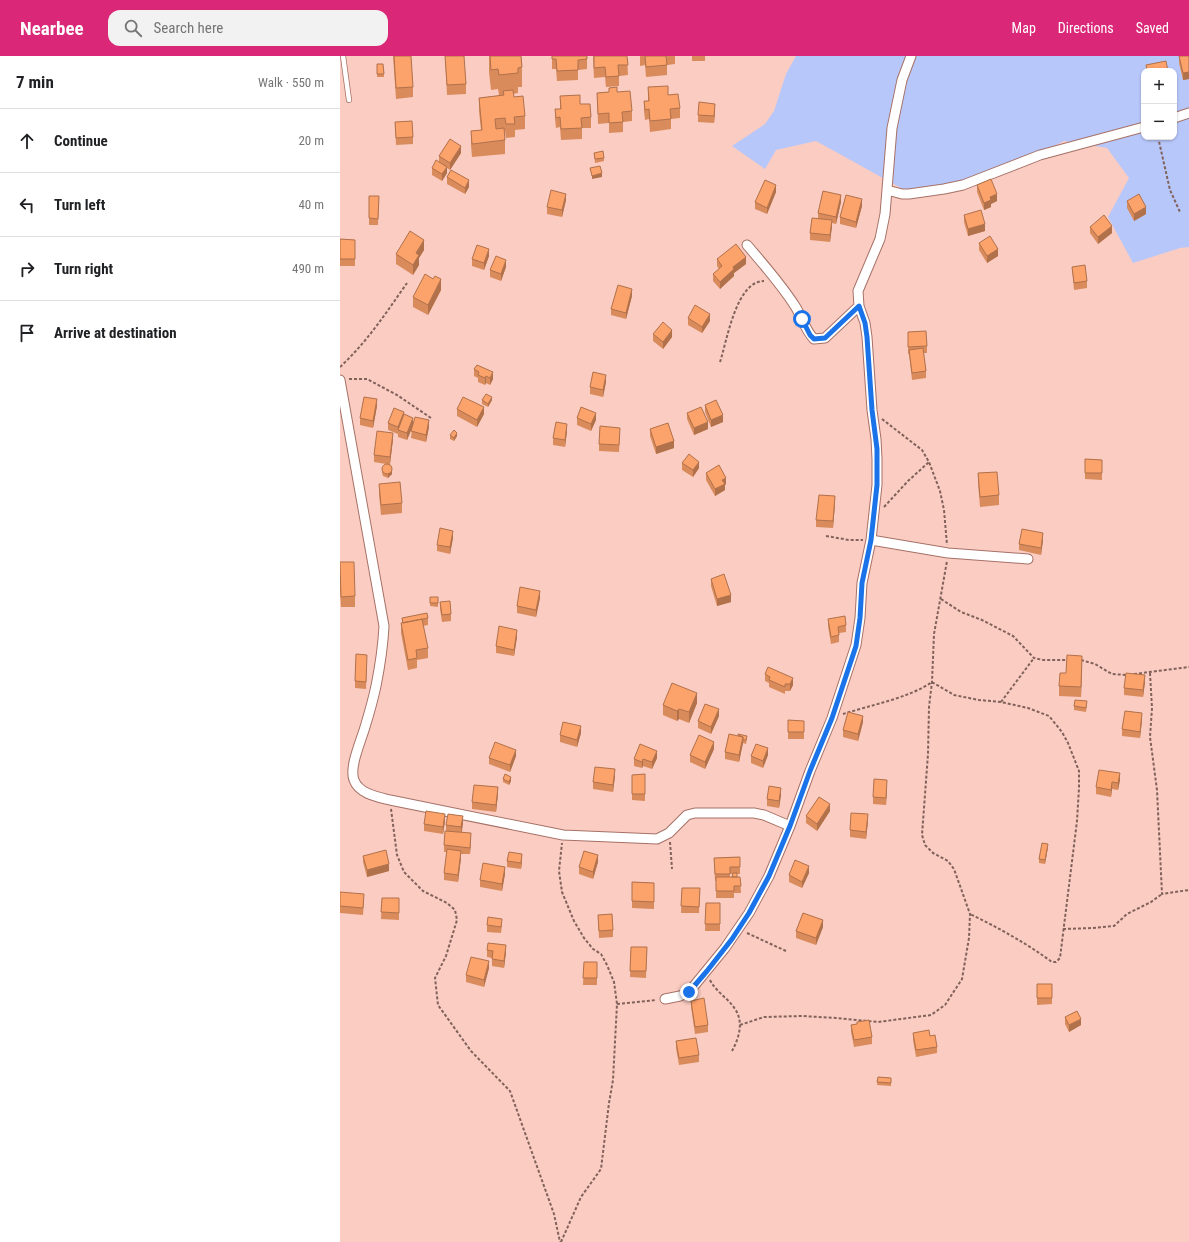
<!DOCTYPE html>
<meta charset="utf-8">
<style>
body{margin:0;font-family:"Roboto Condensed",sans-serif;background:#f2f2f2;color:#202124}
.controls{position:absolute;right:12px;top:12px;display:grid;overflow:hidden;border-radius:8px;box-shadow:0 1px 3px #0004}
.controls button{width:36px;height:36px;display:grid;place-items:center;padding:0;border:0;border-bottom:1px solid #e0e0e0;background:#fff;color:#202124;font:20px sans-serif}
.stop{position:absolute;width:12px;height:12px;margin:-9px;border:3px solid #1a73e8;border-radius:50%;background:#fff}
.stop.end{background:#1a73e8;border-color:#fff;box-shadow:0 1px 4px #0008}
.list{margin:0;padding:0;list-style:none}
h2{display:flex;justify-content:space-between;align-items:center;height:52px;margin:0;padding:0 16px;font-size:17px}
h2 small{font-size:13px;font-weight:400;color:#757577}
.list li{display:grid;grid-template-columns:26px 1fr auto;gap:12px;align-items:center;box-sizing:border-box;height:64px;padding:0 16px;border-top:1px solid #e0e0e0}
.list b{display:block;font-size:15px;white-space:nowrap}
.list em{font-size:13px;font-style:normal;color:#757577}
.icon{flex:none;width:22px;height:22px;fill:none;stroke:currentColor;stroke-width:2;stroke-linecap:round;stroke-linejoin:round}
.map{position:relative;flex:none;width:849px;height:1186px;overflow:hidden}
header{display:flex;align-items:center;gap:24px;box-sizing:border-box;height:56px;padding:0 20px;background:#db2777;color:#fff}
header strong{font-size:19px}
nav{display:flex;gap:22px;margin-inline-start:auto;font-size:14px}
.search{width:280px;height:36px;background:#f2f2f2;display:flex;align-items:center;gap:10px;box-sizing:border-box;padding:0 14px;border-radius:12px;color:#757577;font-size:15px}
main{display:flex}
aside{flex:1;background:#fff}
.map>svg:first-child{display:block}
</style>
<header>
<strong>Nearbee</strong>
<div class="search"><svg class="icon" aria-label="search" viewBox="0 0 24 24"><circle cx="10" cy="10" r="6"/><path d="M15 15l6 6"/></svg>Search here</div>
<nav><a>Map</a><a>Directions</a><a>Saved</a></nav>
</header>
<main>
<aside>
<h2>7 min<small>Walk · 550 m</small></h2>
<ul class="list">
<li><svg class="icon" aria-label="ahead" viewBox="0 0 24 24"><path d="M12 20V5M6 11l6-6 6 6"/></svg><div><b>Continue</b></div><em>20 m</em></li>
<li><svg class="icon" aria-label="left" viewBox="0 0 24 24"><path d="M17 20v-9H6M10 6l-5 5 5 5"/></svg><div><b>Turn left</b></div><em>40 m</em></li>
<li><svg class="icon" aria-label="right" viewBox="0 0 24 24"><path d="M7 20v-9h11M14 6l5 5-5 5"/></svg><div><b>Turn right</b></div><em>490 m</em></li>
<li><svg class="icon" aria-label="arrive" viewBox="0 0 24 24"><path d="M6 21V4h12l-3 4 3 4H6"/></svg><div><b>Arrive at destination</b></div></li>
</ul>
</aside>
<div class="map">
<svg width="849" height="1186" viewBox="0 0 849 1186">
<rect width="100%" height="100%" fill="#fbccc2"/>
<path fill="#b8c7fa" fill-rule="evenodd" d="M 456,0 L 849,0 L 849,191 L 840,192 L 793,207 L 768,161 L 789,122 L 767,92 L 724,85 L 669,113 L 579,142 L 476,85 L 436,94 L 425,113 L 392,90 L 425,68 L 434,55 L 446,18 ZM 804,15 L 834,15 L 834,81 L 804,81 Z"/>
<g fill="none" stroke-linecap="round" stroke-linejoin="round">
<g stroke="#a67167" stroke-width="6">
<path id="lane" d="M 3,0 L 9,44"/>
</g>
<g stroke="#a67167" stroke-width="11">
<path id="street" d="M 834,62 L 849,57
M 547,134 L 562,138 L 569,138 L 604,133 L 623,129 L 700,99 L 804,71
M 407,189 C 424,209 441,228 455,250 C 462,261 465,274 474,283 L 485,282 L 519,250
M 0,324 L 44,570 C 43,590 40,610 36,630 C 33,644 29,658 25,671 C 21,685 9,711 14,724 C 19,738 38,741 50,744 L 223,779 L 317,783 L 329,777 L 347,759 L 355,757 L 414,757 L 424,759 L 450,770
M 531,484 L 608,497 L 688,503
M 325,943 L 340,940 L 349,936 L 385,892 L 409,857 L 429,820 L 450,770 L 470,715 L 492,662 L 516,589 L 520,562 L 522,527 L 531,484 L 537,429 L 537,403 L 536,383 L 532,354 L 527,281 L 525,267 L 519,250 L 518,235 L 540,183 L 545,158 L 552,72 L 562,24 L 571,0"/>
</g>
<path stroke="#81625b" stroke-width="2" stroke-dasharray="3 2" stroke-linecap="butt" d="M 818,81 L 830,134 L 840,156
M 380,306 C 387,285 396,225 424,225
M 0,311 C 27,286 46,257 67,227
M 9,323 L 27,323 L 57,339 L 91,362
M 542,363 L 582,394 L 589,406 L 600,435 L 604,454 L 607,489
M 544,451 L 568,425 L 589,406
M 486,480 L 509,484 L 523,484
M 601,543 L 621,556 L 642,564 L 673,580 L 694,602 L 703,604 L 729,604
M 741,604 L 755,608 L 772,618 L 787,619
M 810,617 L 812,652 L 810,681 L 817,734 L 822,838 L 849,834
M 794,618 L 849,611
M 661,646 L 694,602
M 503,658 C 531,649 569,642 592,626 L 614,639 L 639,644 L 661,646 L 688,652 L 709,660 L 722,676 L 728,687 L 739,715 L 739,732 L 737,765 L 720,902 L 716,906 L 712,906 C 686,887 659,872 630,858
M 51,753 L 57,799 L 64,816 L 83,835 L 107,847 L 115,854 L 117,864 L 106,900 L 95,922 L 98,949 L 131,995 L 170,1035 L 214,1158 L 220,1186
M 330,786 L 332,813
M 723,873 L 752,872 L 774,870 L 787,858 L 811,846 L 822,838
M 407,877 L 446,895
M 370,924 C 376,936 388,942 395,953 C 404,966 399,982 392,995
M 277,948 L 316,944
M 400,969 L 424,961 L 462,960 L 496,962 L 538,966 L 591,959 L 605,949 L 622,923 L 629,882 L 630,858 L 614,813 L 608,805 L 593,797 L 585,789 L 582,779 L 588,698 L 589,651 L 592,626 L 594,578 L 607,505
M 221,1186 L 241,1141 L 261,1113 L 269,1047 L 273,1024 L 277,948 L 274,926 L 267,909 L 261,898 L 253,893 L 244,882 L 234,865 L 222,836 L 219,815 L 222,787"/>
<use href="#lane" stroke="#fff" stroke-width="4.5"/>
<use href="#street" stroke="#fff" stroke-width="9"/>
</g>
<path fill="#d98b5c" fill-rule="evenodd" d="M 53,0 L 71,0 L 73,31 L 73,41 L 56,43 Z
M 105,0 L 126,28 L 126,38 L 107,39 Z
M 149,0 L 181,0 L 182,11 L 182,31 L 178,31 L 178,37 L 173,38 L 174,41 L 185,60 L 185,73 L 175,74 L 175,81 L 166,82 L 165,75 L 164,75 L 165,84 L 165,98 L 132,101 L 131,89 L 131,75 L 141,74 L 139,55 L 139,42 L 163,39 L 159,39 L 158,33 L 151,34 L 149,16 Z
M 212,0 L 247,0 L 247,13 L 238,14 L 238,24 L 217,25 L 216,13 L 212,13 Z
M 253,0 L 287,0 L 288,19 L 279,20 L 279,30 L 266,31 L 265,21 L 254,22 Z
M 300,0 L 335,0 L 335,8 L 327,9 L 327,19 L 306,21 L 305,9 L 300,10 Z
M 352,0 L 365,0 L 365,5 L 352,5 Z
M 839,0 L 849,0 L 849,23 L 843,24 L 839,7 Z
M 37,8 L 43,8 L 44,21 L 37,21 Z
M 308,31 L 328,39 L 340,52 L 340,62 L 331,63 L 331,73 L 310,76 L 309,63 L 305,64 L 304,55 L 304,45 L 308,45 Z
M 269,32 L 277,36 L 292,55 L 292,65 L 283,66 L 283,76 L 269,77 L 269,67 L 258,68 L 257,37 L 269,36 Z
M 220,40 L 240,48 L 251,61 L 251,72 L 242,72 L 242,83 L 221,84 L 220,71 L 216,72 L 215,63 L 215,53 L 220,53 Z
M 375,55 L 374,67 L 358,66 L 358,59 Z
M 55,66 L 73,81 L 73,88 L 56,89 Z
M 121,97 L 110,114 L 107,112 L 107,117 L 102,125 L 92,119 L 92,112 L 99,106 L 99,100 Z
M 254,97 L 264,102 L 264,105 L 255,107 Z
M 107,121 L 129,131 L 125,138 L 107,128 Z
M 637,129 L 657,145 L 651,148 L 651,151 L 644,154 L 637,136 Z
M 436,136 L 427,158 L 415,153 L 415,146 Z
M 29,140 L 39,140 L 38,169 L 29,169 Z
M 226,144 L 222,161 L 207,158 L 207,151 Z
M 787,145 L 806,158 L 794,165 L 787,152 Z
M 501,146 L 496,168 L 492,167 L 490,186 L 470,184 L 470,177 L 478,163 L 478,157 Z
M 522,150 L 516,172 L 500,168 L 500,161 Z
M 624,159 L 645,175 L 628,180 L 624,166 Z
M 750,171 L 772,177 L 758,188 L 750,177 Z
M 0,183 L 15,184 L 15,210 L 0,210 Z
M 639,187 L 658,200 L 647,207 L 639,194 Z
M 84,194 L 79,202 L 79,209 L 73,219 L 56,208 L 56,198 Z
M 149,200 L 144,214 L 132,210 L 132,203 Z
M 377,203 L 406,208 L 394,217 L 394,220 L 380,233 L 373,225 L 373,218 L 379,213 L 377,210 Z
M 166,211 L 161,225 L 150,221 L 150,214 Z
M 732,211 L 747,225 L 747,232 L 734,234 Z
M 101,234 L 88,259 L 73,251 L 73,241 Z
M 292,240 L 286,263 L 271,259 L 271,253 Z
M 348,262 L 370,265 L 362,277 L 348,269 Z
M 568,276 L 587,290 L 587,297 L 583,297 L 586,315 L 586,322 L 572,324 L 569,298 L 568,298 Z
M 313,278 L 332,281 L 323,293 L 313,285 Z
M 134,313 L 153,323 L 150,329 L 146,327 L 145,329 L 138,326 L 138,322 L 134,320 Z
M 266,326 L 263,341 L 250,338 L 250,331 Z
M 142,344 L 152,344 L 148,351 L 142,348 Z
M 365,349 L 383,366 L 371,371 L 365,356 Z
M 37,350 L 33,372 L 20,369 L 20,362 Z
M 117,353 L 144,358 L 137,371 L 117,360 Z
M 347,357 L 368,373 L 354,379 L 347,363 Z
M 64,361 L 73,366 L 89,371 L 86,386 L 71,382 L 72,373 L 67,384 L 58,381 L 58,376 L 58,378 L 48,374 L 48,367 Z
M 237,362 L 256,364 L 251,375 L 237,369 Z
M 310,373 L 334,392 L 316,398 L 310,380 Z
M 227,375 L 225,391 L 213,389 L 213,382 Z
M 110,379 L 117,380 L 114,385 L 110,383 Z
M 280,379 L 279,396 L 259,395 L 259,388 Z
M 53,383 L 50,408 L 52,411 L 52,418 L 48,422 L 43,420 L 42,417 L 42,413 L 46,408 L 34,406 L 34,399 Z
M 745,403 L 762,404 L 762,424 L 745,423 Z
M 342,407 L 359,412 L 353,421 L 342,414 Z
M 366,417 L 386,428 L 385,429 L 385,434 L 375,440 L 366,424 Z
M 638,417 L 659,439 L 659,449 L 640,451 L 638,427 Z
M 39,428 L 62,447 L 62,457 L 41,459 L 39,438 Z
M 495,447 L 493,472 L 476,471 L 476,464 Z
M 113,482 L 110,498 L 97,495 L 97,489 Z
M 703,484 L 701,499 L 679,494 L 679,488 Z
M 0,506 L 15,540 L 15,551 L 1,551 L 0,535 Z
M 371,523 L 391,546 L 377,550 L 371,530 Z
M 90,541 L 98,541 L 98,551 L 90,550 Z
M 200,542 L 196,561 L 177,557 L 177,550 Z
M 100,546 L 111,558 L 111,565 L 102,566 L 100,553 Z
M 62,562 L 88,562 L 88,569 L 83,570 L 88,592 L 88,602 L 77,604 L 77,612 L 68,614 L 61,577 L 61,567 L 62,567 Z
M 488,563 L 506,569 L 506,576 L 499,577 L 499,586 L 491,588 L 488,570 Z
M 177,581 L 174,600 L 156,597 L 156,590 Z
M 27,606 L 26,633 L 15,632 L 15,625 Z
M 742,610 L 741,641 L 719,640 L 719,630 L 726,617 Z
M 425,618 L 453,629 L 450,635 L 445,635 L 445,638 L 429,631 L 429,627 L 425,625 Z
M 805,626 L 803,641 L 784,639 L 784,632 Z
M 357,647 L 349,667 L 339,663 L 337,665 L 323,659 L 323,649 Z
M 747,649 L 746,656 L 734,654 L 734,650 Z
M 379,660 L 371,678 L 358,672 L 358,665 Z
M 448,664 L 464,665 L 464,683 L 448,683 Z
M 802,664 L 800,682 L 782,680 L 782,673 Z
M 523,666 L 518,685 L 503,681 L 503,674 Z
M 241,677 L 237,691 L 220,686 L 220,679 Z
M 389,678 L 407,683 L 406,688 L 403,687 L 399,706 L 385,703 L 385,696 Z
M 374,693 L 365,713 L 350,706 L 350,699 Z
M 428,699 L 423,712 L 411,707 L 411,700 Z
M 176,700 L 170,716 L 149,708 L 149,702 Z
M 317,702 L 312,713 L 303,710 L 302,712 L 294,710 L 294,703 Z
M 305,718 L 305,745 L 292,744 L 292,719 Z
M 275,720 L 273,736 L 253,733 L 253,726 Z
M 163,723 L 171,725 L 169,729 L 163,726 Z
M 780,724 L 778,734 L 772,733 L 771,741 L 756,738 L 756,731 Z
M 547,731 L 546,749 L 533,748 L 533,741 Z
M 158,738 L 156,756 L 132,753 L 132,746 Z
M 441,739 L 439,752 L 427,750 L 427,743 Z
M 490,755 L 477,775 L 466,767 L 466,760 Z
M 105,765 L 103,778 L 84,775 L 84,768 Z
M 528,765 L 526,783 L 510,781 L 510,774 Z
M 123,767 L 122,776 L 131,784 L 130,798 L 121,798 L 121,802 L 118,826 L 104,824 L 104,817 L 107,796 L 104,796 L 104,789 L 106,775 L 106,769 Z
M 708,791 L 705,808 L 699,807 L 699,803 Z
M 23,800 L 49,815 L 27,821 L 23,806 Z
M 400,801 L 400,818 L 397,818 L 397,821 L 400,821 L 401,837 L 394,837 L 394,842 L 376,842 L 376,825 L 375,825 L 374,802 ZM 390,818 L 392,818 L 392,821 L 390,821 Z
M 167,805 L 182,805 L 181,813 L 167,811 Z
M 258,806 L 253,823 L 239,818 L 239,811 Z
M 469,817 L 462,832 L 449,826 L 449,819 Z
M 165,818 L 162,835 L 140,831 L 140,824 Z
M 292,826 L 314,827 L 314,853 L 292,852 Z
M 342,832 L 360,832 L 359,857 L 341,857 Z
M 0,836 L 24,845 L 23,859 L 0,857 Z
M 42,842 L 59,849 L 59,864 L 41,863 Z
M 366,847 L 380,847 L 380,875 L 365,875 Z
M 258,859 L 273,874 L 273,881 L 259,882 Z
M 147,869 L 162,869 L 161,877 L 147,876 Z
M 483,871 L 476,889 L 456,882 L 456,875 Z
M 291,891 L 307,891 L 306,922 L 290,921 Z
M 147,894 L 166,896 L 164,912 L 152,910 L 152,902 L 147,901 Z
M 244,906 L 257,906 L 257,929 L 243,929 Z
M 149,912 L 144,931 L 126,926 L 126,919 Z
M 697,928 L 712,928 L 712,948 L 697,949 Z
M 351,945 L 368,969 L 368,976 L 355,978 L 351,951 Z
M 725,961 L 741,969 L 729,976 L 725,968 Z
M 517,966 L 532,981 L 532,988 L 514,991 L 511,976 L 511,969 L 517,968 Z
M 573,977 L 590,980 L 597,991 L 597,997 L 576,1001 L 573,984 Z
M 336,985 L 359,999 L 359,1006 L 339,1009 L 336,992 Z
M 538,1021 L 551,1022 L 551,1030 L 537,1029 Z"/>
<path fill="#b0714b" d="M 849,16 L 849,23 L 843,24 L 843,17 Z
M 375,48 L 375,55 L 374,67 L 374,60 Z
M 121,90 L 121,97 L 110,114 L 110,107 Z
M 107,111 L 107,117 L 102,125 L 102,118 Z
M 262,117 L 262,121 L 252,123 L 252,120 Z
M 129,124 L 129,131 L 125,138 L 125,132 Z
M 436,129 L 436,136 L 427,158 L 427,152 Z
M 226,138 L 226,144 L 222,161 L 222,154 Z
M 657,138 L 657,145 L 651,148 L 651,151 L 644,154 L 644,147 L 650,141 Z
M 501,139 L 501,146 L 496,168 L 496,161 Z
M 522,143 L 522,150 L 516,172 L 516,166 Z
M 806,151 L 806,158 L 794,165 L 794,158 Z
M 492,164 L 492,171 L 490,186 L 490,179 Z
M 645,168 L 645,175 L 628,180 L 628,173 Z
M 772,170 L 772,177 L 758,188 L 758,181 Z
M 84,184 L 84,194 L 79,202 L 79,209 L 73,219 L 73,209 L 76,197 Z
M 149,193 L 149,200 L 144,214 L 144,207 Z
M 658,193 L 658,200 L 647,207 L 647,200 Z
M 406,201 L 406,208 L 394,217 L 394,220 L 380,233 L 380,226 L 393,211 Z
M 166,204 L 166,211 L 161,225 L 161,218 Z
M 101,223 L 101,234 L 88,259 L 88,249 Z
M 292,233 L 292,240 L 286,263 L 286,257 Z
M 370,258 L 370,265 L 362,277 L 362,271 Z
M 332,274 L 332,281 L 323,293 L 323,286 Z
M 153,316 L 153,323 L 150,329 L 150,322 Z
M 266,319 L 266,326 L 263,341 L 263,334 Z
M 146,320 L 146,327 L 145,329 L 145,322 Z
M 152,341 L 152,344 L 148,351 L 148,348 Z
M 37,343 L 37,350 L 33,372 L 33,365 Z
M 144,351 L 144,358 L 137,371 L 137,364 Z
M 64,356 L 64,363 L 58,374 L 58,378 L 58,371 Z
M 256,357 L 256,364 L 251,375 L 251,368 Z
M 383,359 L 383,366 L 371,371 L 371,364 Z
M 73,362 L 73,369 L 67,384 L 67,377 Z
M 89,364 L 89,371 L 86,386 L 86,379 Z
M 368,366 L 368,373 L 354,379 L 354,372 Z
M 227,368 L 227,375 L 225,391 L 225,384 Z
M 53,377 L 53,383 L 50,408 L 50,401 Z
M 117,377 L 117,380 L 114,385 L 114,382 Z
M 334,385 L 334,392 L 316,398 L 316,391 Z
M 359,406 L 359,412 L 353,421 L 353,414 Z
M 52,415 L 52,418 L 48,422 L 48,418 Z
M 386,422 L 386,428 L 385,429 L 385,434 L 375,440 L 375,433 L 382,424 Z
M 495,440 L 495,447 L 493,472 L 493,465 Z
M 113,475 L 113,482 L 110,498 L 110,491 Z
M 703,477 L 703,484 L 701,499 L 701,492 Z
M 200,535 L 200,542 L 196,561 L 196,554 Z
M 391,539 L 391,546 L 377,550 L 377,543 Z
M 177,574 L 177,581 L 174,600 L 174,594 Z
M 742,600 L 742,610 L 741,641 L 741,631 Z
M 805,619 L 805,626 L 803,641 L 803,634 Z
M 453,622 L 453,629 L 450,635 L 450,628 Z
M 357,637 L 357,647 L 349,667 L 349,656 Z
M 339,653 L 339,663 L 337,665 L 337,655 Z
M 379,653 L 379,660 L 371,678 L 371,671 Z
M 802,657 L 802,664 L 800,682 L 800,676 Z
M 523,660 L 523,666 L 518,685 L 518,678 Z
M 241,670 L 241,677 L 237,691 L 237,684 Z
M 403,681 L 403,687 L 399,706 L 399,699 Z
M 374,686 L 374,693 L 365,713 L 365,706 Z
M 428,692 L 428,699 L 423,712 L 423,705 Z
M 176,694 L 176,700 L 170,716 L 170,709 Z
M 317,695 L 317,702 L 312,713 L 312,706 Z
M 303,703 L 303,710 L 302,712 L 302,706 Z
M 275,713 L 275,720 L 273,736 L 273,729 Z
M 780,717 L 780,724 L 778,734 L 778,727 Z
M 171,721 L 171,725 L 169,729 L 169,726 Z
M 547,724 L 547,731 L 546,749 L 546,742 Z
M 772,726 L 772,733 L 771,741 L 771,734 Z
M 158,731 L 158,738 L 156,756 L 156,749 Z
M 441,732 L 441,739 L 439,752 L 439,745 Z
M 490,748 L 490,755 L 477,775 L 477,768 Z
M 105,758 L 105,765 L 103,778 L 103,771 Z
M 528,758 L 528,765 L 526,783 L 526,776 Z
M 123,760 L 123,767 L 121,778 L 121,771 Z
M 131,777 L 131,784 L 130,798 L 130,792 Z
M 708,788 L 708,791 L 705,808 L 705,804 Z
M 121,795 L 121,802 L 118,826 L 118,819 Z
M 182,798 L 182,805 L 181,813 L 181,807 Z
M 258,799 L 258,806 L 253,823 L 253,816 Z
M 49,808 L 49,815 L 27,821 L 27,814 Z
M 469,810 L 469,817 L 462,832 L 462,826 Z
M 165,811 L 165,818 L 162,835 L 162,828 Z
M 483,864 L 483,871 L 476,889 L 476,882 Z
M 166,889 L 166,896 L 164,912 L 164,905 Z
M 149,905 L 149,912 L 144,931 L 144,924 Z
M 741,963 L 741,969 L 729,976 L 729,969 Z"/>
<path fill="#fca26b" stroke="#b0714b" d="M 54,0 L 71,0 L 73,31 L 56,32 Z
M 105,0 L 124,0 L 126,28 L 107,29 Z
M 150,0 L 181,0 L 182,11 L 178,12 L 178,17 L 159,19 L 158,13 L 151,14 Z
M 212,0 L 247,0 L 247,3 L 238,4 L 238,14 L 217,15 L 216,3 L 212,3 Z
M 254,0 L 287,0 L 288,9 L 278,9 L 279,20 L 266,21 L 265,11 L 254,12 Z
M 305,0 L 326,0 L 327,9 L 306,11 Z
M 839,0 L 849,0 L 849,16 L 843,17 Z
M 826,5 L 828,15 L 807,15 L 806,9 Z
M 37,8 L 43,8 L 44,18 L 37,18 Z
M 328,30 L 328,39 L 338,38 L 340,52 L 330,53 L 331,63 L 310,65 L 309,53 L 305,54 L 304,45 L 309,45 L 308,31 Z
M 277,31 L 277,36 L 290,35 L 292,55 L 282,56 L 283,66 L 269,67 L 269,57 L 258,58 L 257,37 L 269,36 L 269,32 Z
M 173,34 L 174,41 L 183,40 L 185,60 L 174,61 L 175,68 L 166,68 L 165,62 L 155,63 L 156,73 L 164,72 L 165,84 L 132,88 L 131,75 L 142,74 L 139,42 L 164,39 L 163,35 Z
M 240,39 L 240,48 L 250,48 L 251,61 L 241,62 L 242,72 L 221,73 L 220,61 L 216,62 L 215,53 L 221,53 L 220,40 Z
M 359,46 L 375,48 L 374,60 L 358,59 Z
M 72,65 L 73,81 L 56,82 L 55,66 Z
M 110,83 L 121,90 L 110,107 L 99,100 Z
M 263,95 L 264,102 L 255,103 L 254,97 Z
M 96,104 L 107,111 L 102,118 L 92,112 Z
M 260,110 L 262,117 L 252,120 L 250,112 Z
M 111,114 L 129,124 L 125,132 L 107,121 Z
M 651,123 L 657,138 L 650,141 L 651,144 L 644,147 L 637,129 Z
M 425,124 L 436,129 L 427,152 L 415,146 Z
M 211,134 L 226,138 L 222,154 L 207,151 Z
M 483,135 L 501,139 L 496,161 L 478,157 Z
M 799,138 L 806,151 L 794,158 L 787,145 Z
M 506,139 L 522,143 L 516,166 L 500,161 Z
M 29,140 L 39,140 L 38,163 L 29,162 Z
M 641,154 L 645,168 L 628,173 L 624,159 Z
M 764,159 L 772,170 L 758,181 L 750,171 Z
M 472,162 L 492,164 L 490,179 L 470,177 Z
M 70,175 L 84,184 L 76,197 L 79,199 L 73,209 L 56,198 Z
M 650,180 L 658,193 L 647,200 L 639,187 Z
M 0,183 L 15,184 L 15,203 L 0,203 Z
M 396,188 L 406,201 L 393,211 L 394,213 L 380,226 L 373,218 L 382,210 L 377,203 Z
M 137,189 L 149,193 L 144,207 L 132,203 Z
M 156,200 L 166,204 L 161,218 L 150,214 Z
M 745,209 L 747,225 L 734,227 L 732,211 Z
M 85,218 L 93,223 L 95,220 L 101,223 L 88,249 L 73,241 Z
M 278,229 L 292,233 L 286,257 L 271,253 Z
M 355,249 L 370,258 L 362,271 L 348,262 Z
M 323,266 L 332,274 L 323,286 L 313,278 Z
M 586,275 L 587,290 L 568,291 L 568,276 Z
M 583,292 L 586,315 L 572,317 L 569,294 Z
M 137,309 L 153,316 L 150,322 L 146,320 L 145,322 L 138,319 L 139,316 L 134,313 Z
M 253,316 L 266,319 L 263,334 L 250,331 Z
M 146,338 L 152,341 L 148,348 L 142,344 Z
M 24,341 L 37,343 L 33,365 L 20,362 Z
M 123,341 L 144,351 L 137,364 L 117,353 Z
M 376,344 L 383,359 L 371,364 L 365,349 Z
M 241,351 L 256,357 L 251,368 L 237,362 Z
M 361,351 L 368,366 L 354,372 L 347,357 Z
M 54,352 L 64,356 L 58,371 L 48,367 Z
M 64,358 L 73,362 L 67,377 L 58,374 Z
M 75,361 L 89,364 L 86,379 L 71,375 Z
M 216,366 L 227,368 L 225,384 L 213,382 Z
M 328,367 L 334,385 L 316,391 L 310,373 Z
M 260,370 L 280,372 L 279,389 L 259,388 Z
M 114,374 L 117,377 L 114,382 L 110,379 Z
M 37,375 L 53,377 L 50,401 L 34,399 Z
M 349,398 L 359,406 L 353,414 L 342,407 Z
M 745,403 L 762,404 L 762,417 L 745,417 Z
M42 413a5 5 0 1 1 10 0a5 5 0 1 1-10 0Z
M 379,409 L 386,422 L 382,424 L 385,428 L 375,433 L 366,417 Z
M 657,416 L 659,439 L 640,441 L 638,417 Z
M 60,426 L 62,447 L 41,449 L 39,428 Z
M 479,439 L 495,440 L 493,465 L 476,464 Z
M 100,472 L 113,475 L 110,491 L 97,489 Z
M 682,473 L 703,477 L 701,492 L 679,488 Z
M 0,506 L 14,506 L 15,540 L 1,541 Z
M 384,518 L 391,539 L 377,543 L 371,523 Z
M 180,531 L 200,535 L 196,554 L 177,550 Z
M 90,541 L 98,541 L 98,547 L 90,547 Z
M 110,545 L 111,558 L 102,559 L 100,546 Z
M 87,557 L 88,562 L 63,567 L 62,562 Z
M 505,560 L 506,569 L 498,571 L 499,579 L 491,581 L 488,563 Z
M 82,563 L 88,592 L 76,594 L 77,602 L 68,604 L 61,567 Z
M 159,570 L 177,574 L 174,594 L 156,590 Z
M 16,598 L 27,599 L 26,626 L 15,625 Z
M 727,599 L 742,600 L 741,631 L 719,630 L 720,617 L 726,617 Z
M 428,611 L 453,622 L 450,628 L 445,628 L 445,631 L 429,624 L 430,621 L 425,618 Z
M 786,617 L 805,619 L 803,634 L 784,632 Z
M 332,627 L 357,637 L 349,656 L 339,653 L 337,655 L 323,649 Z
M 735,644 L 747,645 L 746,652 L 734,650 Z
M 365,648 L 379,653 L 371,671 L 358,665 Z
M 785,655 L 802,657 L 800,676 L 782,673 Z
M 508,656 L 523,660 L 518,678 L 503,674 Z
M 448,664 L 464,665 L 464,676 L 448,676 Z
M 223,666 L 241,670 L 237,684 L 220,679 Z
M 389,678 L 403,681 L 399,699 L 385,696 Z
M 398,678 L 407,680 L 406,684 L 403,684 L 403,681 L 398,679 Z
M 359,679 L 374,686 L 365,706 L 350,699 Z
M 155,686 L 176,694 L 170,709 L 149,702 Z
M 300,688 L 317,695 L 312,706 L 303,703 L 302,706 L 294,703 Z
M 416,688 L 428,692 L 423,705 L 411,700 Z
M 255,711 L 275,713 L 273,729 L 253,726 Z
M 759,714 L 780,717 L 778,727 L 772,726 L 771,734 L 756,731 Z
M 165,718 L 171,721 L 169,726 L 163,723 Z
M 305,718 L 305,738 L 292,738 L 292,719 Z
M 534,723 L 547,724 L 546,742 L 533,741 Z
M 134,729 L 158,731 L 156,749 L 132,746 Z
M 429,730 L 441,732 L 439,745 L 427,743 Z
M 479,741 L 490,748 L 477,768 L 466,760 Z
M 86,755 L 105,758 L 103,771 L 84,768 Z
M 511,757 L 528,758 L 526,776 L 510,774 Z
M 108,758 L 123,760 L 121,771 L 106,769 Z
M 105,775 L 131,777 L 130,792 L 104,789 Z
M 702,787 L 708,788 L 705,804 L 699,803 Z
M 107,793 L 121,795 L 118,819 L 104,817 Z
M 46,794 L 49,808 L 27,814 L 23,800 Z
M 244,795 L 258,799 L 253,816 L 239,811 Z
M 169,796 L 182,798 L 181,807 L 167,805 Z
M 400,801 L 400,811 L 390,811 L 390,818 L 375,818 L 374,802 Z
M 455,804 L 469,810 L 462,826 L 449,819 Z
M 143,807 L 165,811 L 162,828 L 140,824 Z
M 393,817 L 397,817 L 397,821 L 392,821 Z
M 376,821 L 400,821 L 401,830 L 394,830 L 394,835 L 376,835 Z
M 292,826 L 314,827 L 314,846 L 292,845 Z
M 342,832 L 360,832 L 359,851 L 341,850 Z
M 0,836 L 24,838 L 23,852 L 0,850 Z
M 42,842 L 59,842 L 59,857 L 41,856 Z
M 366,847 L 380,847 L 380,868 L 365,868 Z
M 463,857 L 483,864 L 476,882 L 456,875 Z
M 272,858 L 273,874 L 259,875 L 258,859 Z
M 148,861 L 162,863 L 161,871 L 147,869 Z
M 148,887 L 166,889 L 164,905 L 152,903 L 153,895 L 147,894 Z
M 291,891 L 307,891 L 306,915 L 290,915 Z
M 131,901 L 149,905 L 144,924 L 126,919 Z
M 244,906 L 257,906 L 257,922 L 243,922 Z
M 697,928 L 712,928 L 712,942 L 697,942 Z
M 364,942 L 368,969 L 355,971 L 351,945 Z
M 737,955 L 741,963 L 729,969 L 725,961 Z
M 529,964 L 532,981 L 514,984 L 511,969 L 517,968 L 517,966 Z
M 589,974 L 590,980 L 595,979 L 597,991 L 576,994 L 573,977 Z
M 356,982 L 359,999 L 339,1002 L 336,985 Z
M 538,1021 L 551,1022 L 551,1027 L 537,1026 Z"/>
<g fill="none" stroke-linecap="round" stroke-linejoin="round">
<path stroke="#1a73e8" stroke-width="5" d="M 349,936 L 367,915 L 392,883 L 409,857 L 429,820 L 450,770 L 470,715 L 492,662 L 516,590 L 520,562 L 522,527 L 531,484 L 537,429 L 537,393 L 532,354 L 527,281 L 525,267 L 519,250 L 485,282 L 474,283 L 470,279 L 462,263"/>
</g>
</svg>
<div class="controls">
<button>+</button>
<button>−</button>
</div>
<div class="stop" style="left:462px;top:263px"></div>
<div class="stop end" style="left:349px;top:936px"></div>
</div>
</main>
